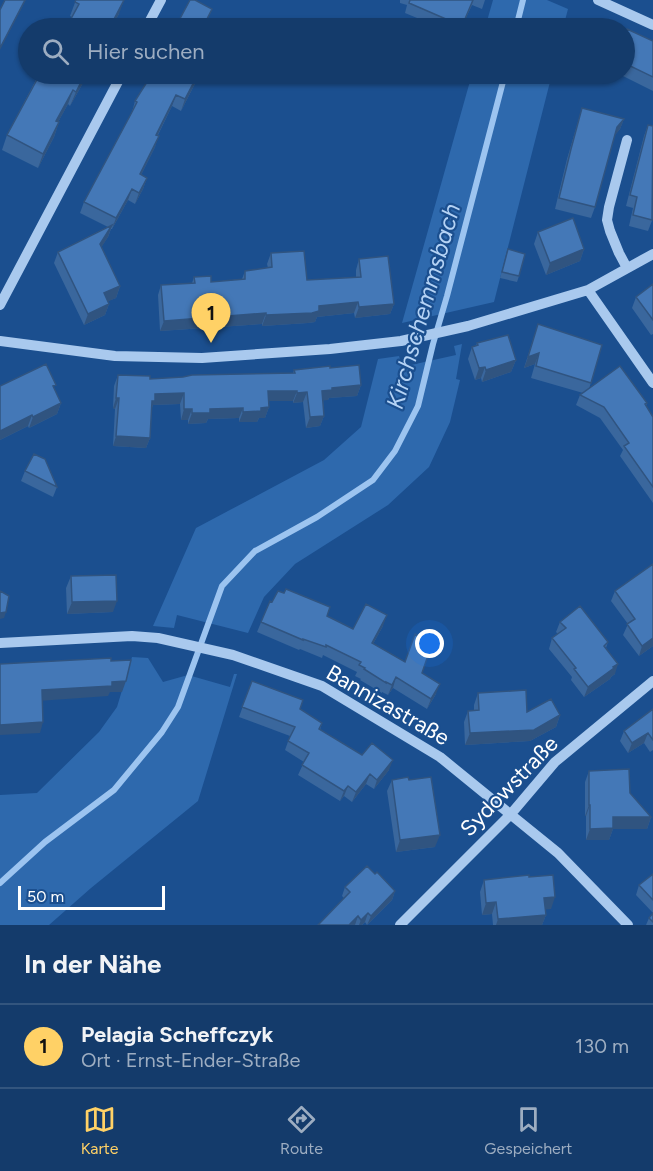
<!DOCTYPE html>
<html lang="de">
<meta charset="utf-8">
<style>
body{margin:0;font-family:Figtree,sans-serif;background:#214673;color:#f1f3f6}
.scale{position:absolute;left:18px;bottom:15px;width:147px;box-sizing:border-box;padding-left:6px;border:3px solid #fff;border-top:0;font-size:16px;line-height:21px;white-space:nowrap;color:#fff;-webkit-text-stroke:4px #1b4f8f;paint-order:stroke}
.you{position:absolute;left:430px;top:644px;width:21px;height:21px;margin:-15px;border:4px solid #fff;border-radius:50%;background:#1a73e8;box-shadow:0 0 0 9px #1a73e833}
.badge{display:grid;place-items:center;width:39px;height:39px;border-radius:50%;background:#ffd166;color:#111;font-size:20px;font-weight:700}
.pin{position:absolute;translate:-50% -50px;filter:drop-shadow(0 2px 3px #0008)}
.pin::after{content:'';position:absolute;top:32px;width:21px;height:18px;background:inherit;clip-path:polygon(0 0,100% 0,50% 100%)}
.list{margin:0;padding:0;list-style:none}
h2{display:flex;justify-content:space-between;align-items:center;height:78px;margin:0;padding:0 24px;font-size:26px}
h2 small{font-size:20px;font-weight:400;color:#9dadc1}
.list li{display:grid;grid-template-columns:39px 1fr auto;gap:18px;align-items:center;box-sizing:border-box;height:84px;padding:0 24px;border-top:2px solid #33557e}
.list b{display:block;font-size:22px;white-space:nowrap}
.list p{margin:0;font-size:20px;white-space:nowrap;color:#9dadc1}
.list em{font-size:20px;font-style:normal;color:#9dadc1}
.icon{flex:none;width:33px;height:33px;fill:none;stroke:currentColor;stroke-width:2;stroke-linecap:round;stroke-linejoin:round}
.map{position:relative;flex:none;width:653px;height:925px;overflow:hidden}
.search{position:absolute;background:#143b6b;box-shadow:0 2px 4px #0004;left:18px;right:18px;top:18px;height:66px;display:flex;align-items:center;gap:15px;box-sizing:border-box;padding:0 21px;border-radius:33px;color:#9dadc1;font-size:22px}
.sheet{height:162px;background:#143b6b}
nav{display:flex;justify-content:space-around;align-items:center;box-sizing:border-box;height:84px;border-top:2px solid #33557e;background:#143b6b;font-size:16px;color:#9dadc1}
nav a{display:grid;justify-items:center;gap:3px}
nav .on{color:#ffd166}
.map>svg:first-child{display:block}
</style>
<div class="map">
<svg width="653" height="925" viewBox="0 0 653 925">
<rect width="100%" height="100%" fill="#1b4f8f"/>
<path fill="#2e69ad" d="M 493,0 L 547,0 L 568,9 L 563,28 L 485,28 Z
M 472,74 L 552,74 L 494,302 L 402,323 Z
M 462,344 L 456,379 L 460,380 L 450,422 L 429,467 L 388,505 L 295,564 L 264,597 L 248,633 L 177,615 L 174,628 L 153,626 L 196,528 L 324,460 L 361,427 L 378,359 L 399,356 L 402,367 L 456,355 L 454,346 Z
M 132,657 L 148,658 L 163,682 L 188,675 L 230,687 L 234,674 L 237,674 L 198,801 L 91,888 L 49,925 L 0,925 L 0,795 L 37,793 L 99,732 L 117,707 Z"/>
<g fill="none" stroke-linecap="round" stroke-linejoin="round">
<path stroke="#9cc4f0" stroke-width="6" d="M 516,28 L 523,0
M 0,883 L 45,842 L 114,790 L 162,732 L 178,707 L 222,586 L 255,551 L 317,517 L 373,480 L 395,451 L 418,406 L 433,344 L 447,296 L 505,74"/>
<path stroke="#a9c9ee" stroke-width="10" d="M 598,0 L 653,25
M 146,28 L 161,0
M 627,140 L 609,207 L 607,220 L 610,231 L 619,253 L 627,268
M 588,290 L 653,383
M 0,305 L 122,74
M 0,341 L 115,356 L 202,358 L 330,349 L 401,341 L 468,326 L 588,290 L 653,254
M 0,643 L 132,636 L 158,638 L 233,655 L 322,686 L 440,757 L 558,853 L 628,925
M 400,925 L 510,815 L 555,762 L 653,681"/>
</g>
<path fill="#3a679d" d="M 76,0 L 119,14 L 111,28 L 66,28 L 72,17 L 70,16 Z
M 400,0 L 485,0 L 482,9 L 472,5 L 461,28 L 441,28 L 405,13 L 407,5 L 400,3 Z
M 624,35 L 653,41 L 653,91 L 619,74 L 624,74 Z
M 39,74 L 86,74 L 83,83 L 70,106 L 68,104 L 58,122 L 59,122 L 54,137 L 38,168 L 2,150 L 7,135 Z
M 200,74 L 181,111 L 172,106 L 158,135 L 155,147 L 141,175 L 147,178 L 143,189 L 135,204 L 128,200 L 112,229 L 111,229 L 108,237 L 101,247 L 120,286 L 116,298 L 108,301 L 109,304 L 105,315 L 84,325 L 54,263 L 58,252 L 108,227 L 80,213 L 84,202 L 132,112 L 135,101 Z
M 582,108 L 624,119 L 620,129 L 614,136 L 595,207 L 591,218 L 555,209 L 567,159 Z
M 648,125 L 653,218 L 648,231 L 629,226 L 633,208 L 626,206 L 644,136 Z
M 538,232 L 584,249 L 580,261 L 546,275 L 534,244 Z
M 508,249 L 519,276 L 517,282 L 500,278 Z
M 271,253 L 307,280 L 356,277 L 356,270 L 359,259 L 394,304 L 390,314 L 355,318 L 354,313 L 317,317 L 315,322 L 308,323 L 262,326 L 262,324 L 160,331 L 158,295 L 161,285 L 192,283 L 194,277 L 211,282 L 242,279 L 245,271 L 268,268 L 267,264 Z
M 653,284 L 653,334 L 651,335 L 632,308 L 636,297 Z
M 538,324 L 602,345 L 589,389 L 647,403 L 646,406 L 653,417 L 653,503 L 620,456 L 623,450 L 600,418 L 576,405 L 580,395 L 583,393 L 531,378 L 535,364 L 524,368 Z
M 477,343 L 516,360 L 511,372 L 482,382 L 481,378 L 475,380 L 468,359 L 472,347 L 476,346 Z
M 330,368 L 361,385 L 357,396 L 329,398 L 328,400 L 323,400 L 324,416 L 320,426 L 306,428 L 303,402 L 293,403 L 293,401 L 268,401 L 269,407 L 265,418 L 259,418 L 257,422 L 239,422 L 239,418 L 208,419 L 206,423 L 188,424 L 188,420 L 181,420 L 180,404 L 153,405 L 151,410 L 150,438 L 146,448 L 113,446 L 115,409 L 113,408 L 114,386 L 118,375 L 150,379 L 293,373 L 294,370 Z
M 0,386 L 54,389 L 61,403 L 57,414 L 29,428 L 28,426 L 0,440 Z
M 25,471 L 57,487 L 53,497 L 21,481 Z
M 653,564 L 653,646 L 639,656 L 623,635 L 628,624 L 611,601 L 615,591 Z
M 71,576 L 113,612 L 67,614 L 66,588 Z
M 270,601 L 327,616 L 353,629 L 383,626 L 373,644 L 422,673 L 436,694 L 427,709 L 393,688 L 388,695 L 382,692 L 382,693 L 360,680 L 361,679 L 355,676 L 357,672 L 323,655 L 322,658 L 300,649 L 299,650 L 257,632 Z
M 560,622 L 608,642 L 606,648 L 615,674 L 611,677 L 610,679 L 584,697 L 571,680 L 572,677 L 549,649 L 552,638 L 558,634 L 556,632 Z
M 252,681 L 322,723 L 320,730 L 362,755 L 389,770 L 374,789 L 366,784 L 352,802 L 344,796 L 340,801 L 298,775 L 304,762 L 285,750 L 290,736 L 239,717 Z
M 478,693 L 527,712 L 560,715 L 556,727 L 530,741 L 465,745 L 464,722 L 468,711 L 474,710 L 474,705 Z
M 653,709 L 653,750 L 650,752 L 644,743 L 628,753 L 620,741 L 624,731 Z
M 589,771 L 630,793 L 651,817 L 647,829 L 613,829 L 609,840 L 586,840 L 586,816 L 585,816 L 585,782 Z
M 392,780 L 409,780 L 435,847 L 396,852 L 387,791 Z
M 375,874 L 395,891 L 392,900 L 367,925 L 365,922 L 362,925 L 318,925 L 344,898 L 342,896 L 345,887 Z
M 653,874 L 653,925 L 646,925 L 649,918 L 653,913 L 636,895 L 639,885 Z
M 529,877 L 551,909 L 545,909 L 546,915 L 542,925 L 493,925 L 492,914 L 482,915 L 480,892 L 484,880 Z"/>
<path fill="#305480" d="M 25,0 L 26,0 L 0,50 L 0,48 Z
M 124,0 L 119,14 L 111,28 L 110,28 Z
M 85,74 L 86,74 L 83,83 L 70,106 L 76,92 Z
M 198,74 L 200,74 L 181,111 L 185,99 Z
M 73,90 L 68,104 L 51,135 L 56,121 Z
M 176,95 L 172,106 L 152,146 L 156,135 Z
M 624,119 L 620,129 L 613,138 L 617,127 Z
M 59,122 L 54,137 L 38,168 L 43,154 Z
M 159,136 L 155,147 L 136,185 L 140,174 Z
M 147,178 L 143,189 L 135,204 L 139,193 Z
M 132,189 L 128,200 L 112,229 L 116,218 Z
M 112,225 L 108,237 L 96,256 L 100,244 Z
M 584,249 L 580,261 L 546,275 L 550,263 Z
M 120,286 L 116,298 L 100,305 L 104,293 Z
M 358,302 L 354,313 L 317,317 L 315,322 L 308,323 L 262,326 L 266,315 L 319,306 Z
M 109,304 L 105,315 L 84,325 L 88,314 Z
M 394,304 L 390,314 L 355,318 L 359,307 Z
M 266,313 L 262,324 L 160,331 L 164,321 Z
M 539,353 L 535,364 L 524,368 L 528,357 Z
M 516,360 L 511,372 L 482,382 L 486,370 Z
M 485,367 L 481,378 L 475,380 L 479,368 Z
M 361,385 L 357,396 L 329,398 L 328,400 L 318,401 L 322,391 L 332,388 Z
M 268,391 L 297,391 L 293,401 L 264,401 Z
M 307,392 L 303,402 L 293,403 L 297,393 Z
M 184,393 L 180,404 L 153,405 L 151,411 L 148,411 L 155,394 Z
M 116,398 L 119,398 L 115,409 L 113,408 Z
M 61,403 L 57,414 L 29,428 L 33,417 Z
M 269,407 L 265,418 L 259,418 L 257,422 L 239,422 L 243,412 L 261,408 Z
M 243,408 L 239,418 L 208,419 L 206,423 L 188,424 L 192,413 L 210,409 Z
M 184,409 L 192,409 L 188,420 L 181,420 Z
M 32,415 L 28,426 L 0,440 L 0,431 Z
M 324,416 L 320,426 L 306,428 L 310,417 Z
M 116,436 L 150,438 L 146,448 L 113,446 Z
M 117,601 L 113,612 L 67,614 L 72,602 Z
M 6,612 L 4,618 L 0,619 L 0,613 Z
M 387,615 L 383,626 L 368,653 L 372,643 Z
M 653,638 L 653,646 L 639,656 L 642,646 Z
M 618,664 L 615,674 L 611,677 L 610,679 L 584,697 L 588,687 Z
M 396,677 L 393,688 L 388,695 L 392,685 Z
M 126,681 L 122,692 L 110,692 L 108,696 L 38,701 L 42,690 L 112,682 Z
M 440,684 L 436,694 L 427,709 L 431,699 Z
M 560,715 L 556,727 L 530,741 L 465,745 L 470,733 Z
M 43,722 L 40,733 L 0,735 L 0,725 Z
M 648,733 L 644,743 L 628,753 L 632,743 Z
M 393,760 L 389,770 L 374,789 L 377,780 Z
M 370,774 L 366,784 L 352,802 L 356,792 Z
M 348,786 L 344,796 L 340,801 L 344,791 Z
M 589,805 L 590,805 L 586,816 L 585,816 Z
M 613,817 L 651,817 L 647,829 L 613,829 L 609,840 L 586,840 L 590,829 Z
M 440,835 L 435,847 L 396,852 L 400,840 Z
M 395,891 L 392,900 L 367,925 L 371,916 Z
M 555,897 L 551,909 L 540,910 L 544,898 Z
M 496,902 L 492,914 L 482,915 L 486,903 Z
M 368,913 L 365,922 L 362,925 L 359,925 L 361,920 Z
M 546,915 L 542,925 L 496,925 L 498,919 Z
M 358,916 L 355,925 L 349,925 Z"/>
<path fill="#4478b7" stroke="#305480" stroke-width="1.5" d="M 5,0 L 25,0 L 0,48 L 0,10 Z
M 76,0 L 124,0 L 112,23 L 109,21 L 105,28 L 66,28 L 79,4 L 75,2 Z
M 190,0 L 195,0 L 212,9 L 207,19 L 222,27 L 221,28 L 175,28 Z
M 410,0 L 473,0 L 462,26 L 409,3 Z
M 627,29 L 653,41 L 653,77 L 624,63 L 624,60 L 627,54 L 624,53 L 624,35 Z
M 40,74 L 85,74 L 76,92 L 73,90 L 56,121 L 59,122 L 43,154 L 7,135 Z
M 152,74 L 198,74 L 185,99 L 176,95 L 156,135 L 159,136 L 140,174 L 147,178 L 139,193 L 132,189 L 116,218 L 84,202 L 132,112 L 137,102 L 135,101 Z
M 582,108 L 624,119 L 617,127 L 595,207 L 559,198 L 571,149 Z
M 648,125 L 653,126 L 652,220 L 633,215 L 637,197 L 630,195 Z
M 573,218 L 584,249 L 550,263 L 538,232 Z
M 112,225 L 100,244 L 120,286 L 104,293 L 109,304 L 88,314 L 58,252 Z
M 508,249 L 525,254 L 519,276 L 502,272 Z
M 304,251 L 307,280 L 361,277 L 359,259 L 388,256 L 394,304 L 359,307 L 358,302 L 319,306 L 319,311 L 312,313 L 266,315 L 266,313 L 164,321 L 161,285 L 195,283 L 194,277 L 211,276 L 211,282 L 245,279 L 245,271 L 272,267 L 271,253 Z
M 653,284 L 653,320 L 636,297 Z
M 538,324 L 602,345 L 591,383 L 536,366 L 539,353 L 528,357 Z
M 508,335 L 516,360 L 486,370 L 485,367 L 479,368 L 472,347 L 478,345 L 477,343 Z
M 46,364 L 56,385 L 53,386 L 61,403 L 33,417 L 32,415 L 0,431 L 0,386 Z
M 359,365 L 361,385 L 332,388 L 332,390 L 322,391 L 324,416 L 310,417 L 307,392 L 297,393 L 297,391 L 268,391 L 269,407 L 261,408 L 261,411 L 243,412 L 243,408 L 210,409 L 210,413 L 192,413 L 192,409 L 184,409 L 184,393 L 155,394 L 155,401 L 152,401 L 150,438 L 116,436 L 119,398 L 116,398 L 118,375 L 150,376 L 150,379 L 183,377 L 192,375 L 295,373 L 294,370 L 330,366 L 330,368 Z
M 620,366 L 647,403 L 645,404 L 653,417 L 653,487 L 624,446 L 629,443 L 604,407 L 580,395 Z
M 34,454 L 45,459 L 57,487 L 25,471 Z
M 653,564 L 653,638 L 642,646 L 627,624 L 635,619 L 615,591 Z
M 116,575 L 117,601 L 72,602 L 71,576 Z
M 286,589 L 330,607 L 327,616 L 353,629 L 366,604 L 387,615 L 372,643 L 405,662 L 415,634 L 433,641 L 422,673 L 440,684 L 431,699 L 396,677 L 392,685 L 386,682 L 386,683 L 364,669 L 365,668 L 359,665 L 361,662 L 326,645 L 326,647 L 303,639 L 303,640 L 261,622 L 270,601 L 272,602 L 278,591 L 284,593 Z
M 0,591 L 9,596 L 6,612 L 0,613 Z
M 580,606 L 608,642 L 604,646 L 618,664 L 613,667 L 614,668 L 588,687 L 574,669 L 576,668 L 552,638 L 566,628 L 560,622 Z
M 111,658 L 111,661 L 131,660 L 126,681 L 112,682 L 112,686 L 42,690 L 43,722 L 0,725 L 0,664 Z
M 252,681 L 303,700 L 300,709 L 322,723 L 319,729 L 362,755 L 372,743 L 393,760 L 377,780 L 370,774 L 356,792 L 348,786 L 344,791 L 302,765 L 309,753 L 288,741 L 295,727 L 242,707 Z
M 526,690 L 527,712 L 551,699 L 560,715 L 534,730 L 470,733 L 468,711 L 479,710 L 478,693 Z
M 653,709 L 653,740 L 648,733 L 632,743 L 624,731 Z
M 629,769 L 630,793 L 651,817 L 613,817 L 613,828 L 590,829 L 590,805 L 589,805 L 589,771 Z
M 408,777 L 409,780 L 431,777 L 440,835 L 400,840 L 392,780 Z
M 367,866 L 375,874 L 377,872 L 395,891 L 371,916 L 368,913 L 361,920 L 358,916 L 349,925 L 318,925 L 350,892 L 345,887 Z
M 653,874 L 653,900 L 639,885 Z
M 529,875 L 529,877 L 553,875 L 555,897 L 544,898 L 546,915 L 498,919 L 496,902 L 486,903 L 484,880 Z
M 653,913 L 653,922 L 649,918 Z"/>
<g text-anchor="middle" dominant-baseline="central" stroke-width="4.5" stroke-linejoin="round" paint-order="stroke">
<g font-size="22" fill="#fff" stroke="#1b4f8f">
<text transform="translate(388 705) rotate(30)">Bannizastraße</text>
<text transform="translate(509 786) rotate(-46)">Sydowstraße</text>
</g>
<g font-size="24" font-style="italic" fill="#b5d3f5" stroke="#1b4f8f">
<text transform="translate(423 306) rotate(-74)">Kirchschemmsbach</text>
</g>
</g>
</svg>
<div class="scale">50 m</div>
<div class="you"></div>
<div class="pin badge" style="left:211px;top:343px">1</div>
<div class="search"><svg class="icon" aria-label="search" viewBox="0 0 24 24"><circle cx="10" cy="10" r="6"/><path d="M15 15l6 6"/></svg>Hier suchen</div>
</div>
<section class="sheet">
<h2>In der Nähe<small></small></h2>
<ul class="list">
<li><span class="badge">1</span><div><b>Pelagia Scheffczyk</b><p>Ort · Ernst-Ender-Straße</p></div><em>130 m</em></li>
</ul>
</section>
<nav>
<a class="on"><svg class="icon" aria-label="map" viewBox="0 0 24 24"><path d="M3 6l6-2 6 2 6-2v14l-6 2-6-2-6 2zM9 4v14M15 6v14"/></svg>Karte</a>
<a><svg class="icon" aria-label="directions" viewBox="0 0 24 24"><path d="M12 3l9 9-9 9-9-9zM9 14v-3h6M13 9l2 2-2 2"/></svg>Route</a>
<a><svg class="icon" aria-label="saved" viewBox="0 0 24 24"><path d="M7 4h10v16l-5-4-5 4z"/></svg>Gespeichert</a>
</nav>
